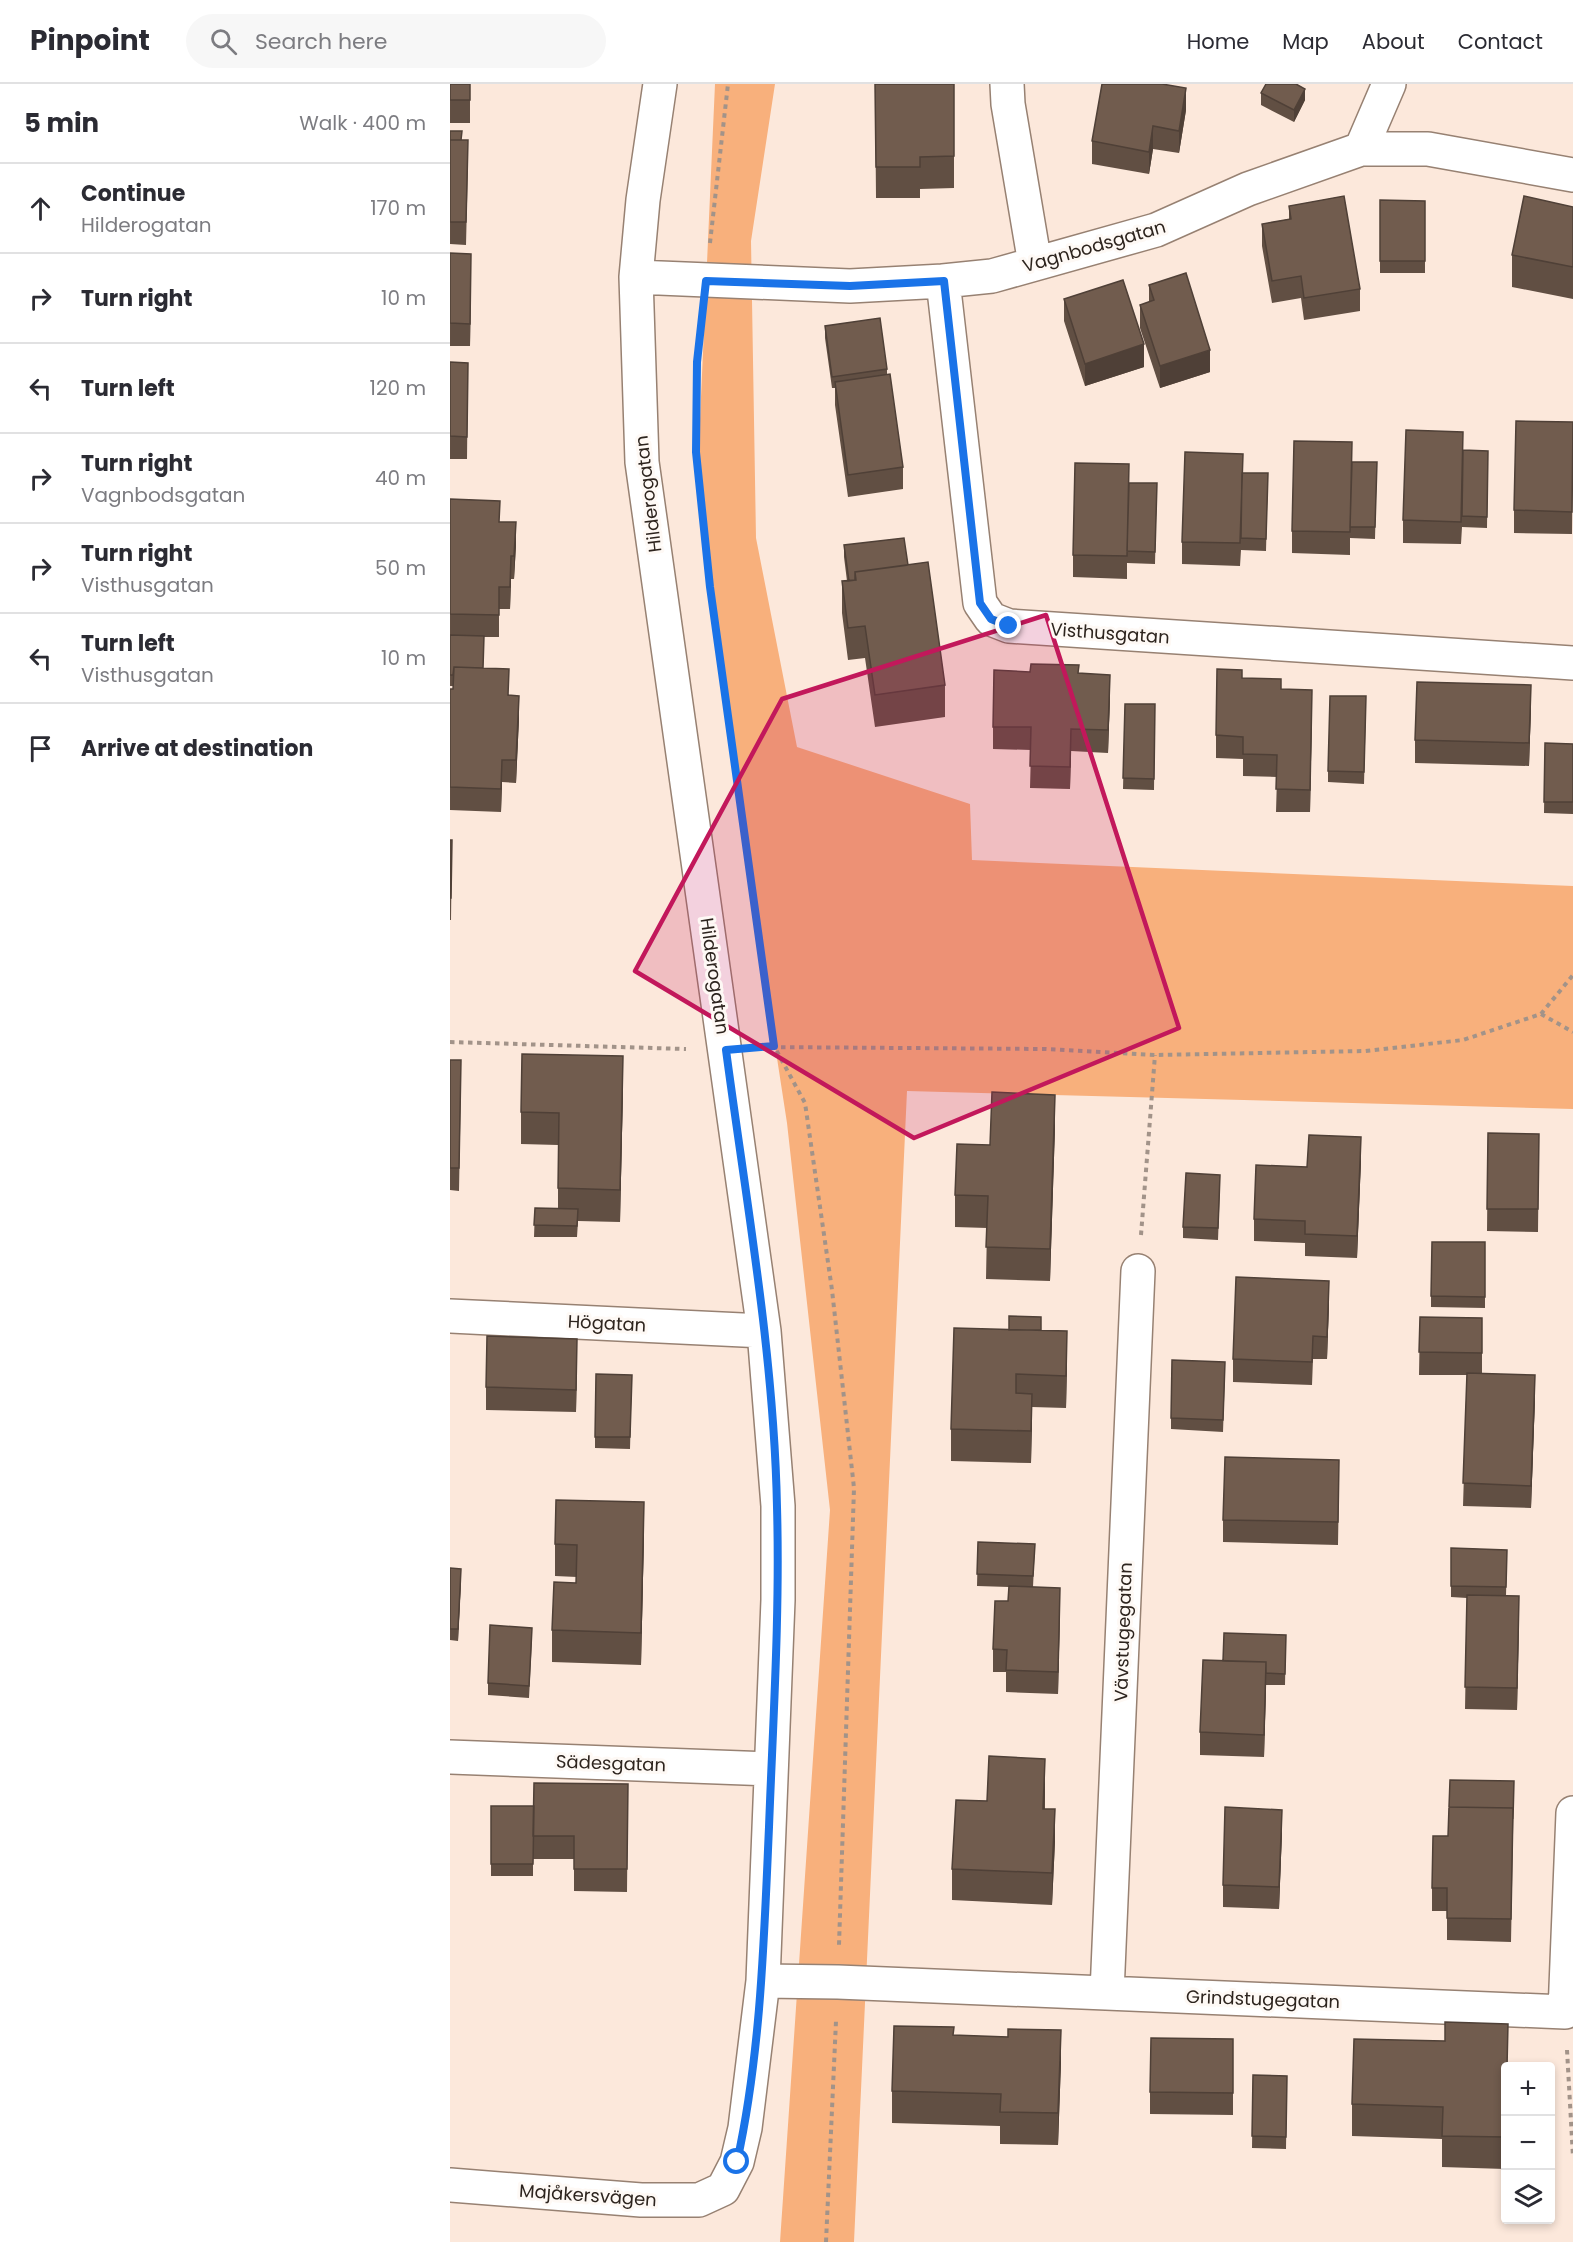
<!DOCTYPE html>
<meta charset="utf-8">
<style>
body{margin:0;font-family:Poppins,sans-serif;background:#f7f7f7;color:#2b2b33}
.controls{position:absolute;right:18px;bottom:18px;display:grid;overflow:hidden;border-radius:6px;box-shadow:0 3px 9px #0003}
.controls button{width:54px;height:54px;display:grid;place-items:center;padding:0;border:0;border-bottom:2px solid #e1e1e2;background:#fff;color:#2b2b33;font:30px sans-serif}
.stop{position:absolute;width:18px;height:18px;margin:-14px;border:4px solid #1a73e8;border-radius:50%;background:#fff}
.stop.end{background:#1a73e8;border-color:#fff;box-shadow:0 2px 6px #0008}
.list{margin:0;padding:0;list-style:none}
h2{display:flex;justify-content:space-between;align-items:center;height:78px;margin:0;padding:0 24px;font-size:26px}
h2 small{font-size:20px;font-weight:400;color:#7c7c81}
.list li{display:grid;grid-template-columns:39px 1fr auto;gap:18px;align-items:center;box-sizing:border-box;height:90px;padding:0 24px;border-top:2px solid #e1e1e2}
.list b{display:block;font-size:22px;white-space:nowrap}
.list p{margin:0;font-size:20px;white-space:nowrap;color:#7c7c81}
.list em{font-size:20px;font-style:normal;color:#7c7c81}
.icon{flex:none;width:33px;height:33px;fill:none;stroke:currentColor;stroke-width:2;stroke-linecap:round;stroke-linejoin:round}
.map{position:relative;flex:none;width:1123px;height:2158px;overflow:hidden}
header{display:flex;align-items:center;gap:36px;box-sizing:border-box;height:84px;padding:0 30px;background:#fff;border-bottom:2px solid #e1e1e2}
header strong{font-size:28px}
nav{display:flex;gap:33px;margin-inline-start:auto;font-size:21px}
.search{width:420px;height:54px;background:#f7f7f7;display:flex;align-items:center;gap:15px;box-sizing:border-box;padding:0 21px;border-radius:33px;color:#7c7c81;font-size:22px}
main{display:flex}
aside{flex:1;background:#fff}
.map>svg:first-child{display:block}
</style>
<header>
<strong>Pinpoint</strong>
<div class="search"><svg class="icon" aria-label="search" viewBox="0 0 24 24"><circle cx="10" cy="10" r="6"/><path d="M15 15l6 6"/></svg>Search here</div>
<nav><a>Home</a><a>Map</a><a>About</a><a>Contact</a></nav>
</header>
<main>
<aside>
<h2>5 min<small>Walk · 400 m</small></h2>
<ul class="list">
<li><svg class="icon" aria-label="ahead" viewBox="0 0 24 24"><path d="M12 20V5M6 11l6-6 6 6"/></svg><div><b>Continue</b><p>Hilderogatan</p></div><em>170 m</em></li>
<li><svg class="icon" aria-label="right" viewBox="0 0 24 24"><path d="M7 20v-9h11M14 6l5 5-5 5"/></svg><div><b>Turn right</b></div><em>10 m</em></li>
<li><svg class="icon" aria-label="left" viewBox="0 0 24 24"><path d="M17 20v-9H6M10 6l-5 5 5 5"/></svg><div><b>Turn left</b></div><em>120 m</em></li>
<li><svg class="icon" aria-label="right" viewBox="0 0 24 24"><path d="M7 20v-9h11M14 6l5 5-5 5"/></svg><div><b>Turn right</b><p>Vagnbodsgatan</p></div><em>40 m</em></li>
<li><svg class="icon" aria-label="right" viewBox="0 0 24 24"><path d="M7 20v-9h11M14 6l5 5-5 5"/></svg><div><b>Turn right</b><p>Visthusgatan</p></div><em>50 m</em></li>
<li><svg class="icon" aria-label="left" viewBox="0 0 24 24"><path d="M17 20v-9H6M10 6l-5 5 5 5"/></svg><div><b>Turn left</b><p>Visthusgatan</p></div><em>10 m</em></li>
<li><svg class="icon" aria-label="arrive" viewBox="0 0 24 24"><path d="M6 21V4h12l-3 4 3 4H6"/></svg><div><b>Arrive at destination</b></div></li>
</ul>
</aside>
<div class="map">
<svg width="1123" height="2158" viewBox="0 0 1123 2158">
<rect width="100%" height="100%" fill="#fce8db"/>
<path fill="#f8b07c" d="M 265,0 L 325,0 L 301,157 L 306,454 L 347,663 L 520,720 L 522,776 L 1123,802 L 1123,1025 L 457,1007 L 404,2158 L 330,2158 L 380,1426 L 337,1039 L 277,649 L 248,380 Z"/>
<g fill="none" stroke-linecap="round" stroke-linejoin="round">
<g stroke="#978172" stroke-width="36">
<path id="minor" d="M 557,0 L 558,20 L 585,180
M 911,65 L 939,0
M 186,193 L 400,202 L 493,197 L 542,192 L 706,146 L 798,105 L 911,65 L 978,65 L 1123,91
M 493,197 L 530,519 L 541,535 L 559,542 L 1123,579
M 0,1232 L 314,1247
M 0,1673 L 321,1685
M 313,1897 L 388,1898 L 1115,1928 L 1123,1729
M 657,1909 L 688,1187
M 0,2101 L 191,2116 L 249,2116 L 273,2105 L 287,2078 L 295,2044 L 313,1897 L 328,1516 L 328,1422 L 314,1247 L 192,378 L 186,193 L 193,116 L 210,0"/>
</g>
<path stroke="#a29389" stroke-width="4" stroke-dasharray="4.5 4.5" stroke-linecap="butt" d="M 260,159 L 278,0
M 252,235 L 247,278 L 246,368 L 260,503 L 324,962 L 355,1019 L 382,1206 L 404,1404 L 389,1861
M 1091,930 L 1123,948
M 0,958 L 236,965
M 313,963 L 596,965 L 705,971 L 915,967 L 1013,956 L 1091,930 L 1123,891
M 691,1151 L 705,971
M 1117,1966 L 1123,2073
M 376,2158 L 386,1937"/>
<use href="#minor" stroke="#fff" stroke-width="33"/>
</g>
<path fill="#614f43" d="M 0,0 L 20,0 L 20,39 L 0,39 Z
M 425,0 L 504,0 L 504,104 L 470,105 L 470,114 L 426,114 Z
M 811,9 L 855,16 L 844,38 L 811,21 Z
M 736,26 L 729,69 L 703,65 L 699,90 L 642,80 L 642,57 Z
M 0,47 L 12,56 L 18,78 L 16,161 L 0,160 Z
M 930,116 L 975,117 L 975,189 L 930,189 Z
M 839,122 L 910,205 L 910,227 L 854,236 L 851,214 L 822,219 L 812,162 L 812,140 L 839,135 Z
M 1123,123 L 1123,215 L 1062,203 L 1062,171 Z
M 0,169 L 21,192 L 20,262 L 0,262 Z
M 699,201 L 760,288 L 710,304 L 690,244 L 690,221 L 699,218 Z
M 614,215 L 694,283 L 635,302 L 614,237 Z
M 375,242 L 437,285 L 437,291 L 453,383 L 453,405 L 398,413 L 385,321 L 385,304 L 382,304 L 375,254 Z
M 0,278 L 18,279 L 17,375 L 0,375 Z
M 1123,338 L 1122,450 L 1064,449 L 1064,426 Z
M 1013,366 L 1038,367 L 1037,444 L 1012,443 L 1011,460 L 953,459 L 953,436 Z
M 902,378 L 927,378 L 925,455 L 900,454 L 900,471 L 842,469 L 842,447 Z
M 793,389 L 818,389 L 816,467 L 791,466 L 790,482 L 732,480 L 732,458 Z
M 679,399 L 707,399 L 705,480 L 677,479 L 677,495 L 623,493 L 623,471 Z
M 0,415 L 50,438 L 66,461 L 64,495 L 61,495 L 60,525 L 49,525 L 49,553 L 34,553 L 33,584 L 59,611 L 69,634 L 66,699 L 52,698 L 51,728 L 0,726 L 0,605 L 3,605 L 3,602 L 0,602 Z
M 394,461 L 458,481 L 495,601 L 495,633 L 425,643 L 415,574 L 398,576 L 392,529 L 392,497 L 397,497 L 394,473 Z
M 629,589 L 660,613 L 658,669 L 621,667 L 620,705 L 580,704 L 581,666 L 543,665 L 543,643 Z
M 792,594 L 831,605 L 862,628 L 860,728 L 826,728 L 827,693 L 793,692 L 793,675 L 766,674 L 766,651 Z
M 675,620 L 705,620 L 704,706 L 673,705 Z
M 1081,623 L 1079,682 L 965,679 L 965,656 Z
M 916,624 L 914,700 L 878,698 L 878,687 Z
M 1095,659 L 1123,660 L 1123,730 L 1094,729 Z
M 0,756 L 2,756 L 1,836 L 0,836 Z
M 0,976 L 11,998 L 9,1107 L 0,1106 Z
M 173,1004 L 170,1138 L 128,1137 L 127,1153 L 84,1153 L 85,1124 L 108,1125 L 108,1061 L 71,1060 L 71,1028 Z
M 605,1043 L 600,1197 L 536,1195 L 537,1144 L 505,1143 L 505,1111 L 540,1061 Z
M 1038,1049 L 1089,1050 L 1088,1148 L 1037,1147 Z
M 911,1076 L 907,1174 L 855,1172 L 855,1159 L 804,1157 L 804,1135 L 857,1083 Z
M 770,1102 L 768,1156 L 733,1154 L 733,1143 Z
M 1035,1158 L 1035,1224 L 981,1223 L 981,1212 Z
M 879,1219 L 877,1275 L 863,1275 L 862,1301 L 783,1298 L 783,1275 Z
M 970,1233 L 1032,1234 L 1032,1290 L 1085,1314 L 1081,1424 L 1013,1422 L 1017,1291 L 969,1291 Z
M 591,1246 L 617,1279 L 616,1324 L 582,1323 L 581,1379 L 501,1377 L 501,1345 Z
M 127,1278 L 126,1328 L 36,1326 L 36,1303 Z
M 775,1289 L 773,1348 L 721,1345 L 721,1334 Z
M 182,1291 L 180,1365 L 145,1364 L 145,1353 Z
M 889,1399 L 888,1461 L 773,1458 L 773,1436 Z
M 194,1450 L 191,1581 L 102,1578 L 102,1546 L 126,1499 L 127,1493 L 105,1492 L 105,1460 Z
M 528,1458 L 585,1460 L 583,1503 L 610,1526 L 608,1610 L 556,1608 L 556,1588 L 543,1588 L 543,1565 L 558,1517 L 559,1503 L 527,1502 Z
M 1001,1464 L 1057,1466 L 1056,1512 L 1069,1534 L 1067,1626 L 1015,1625 L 1017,1514 L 1001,1513 Z
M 0,1484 L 11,1496 L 8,1557 L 0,1556 Z
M 836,1551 L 835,1601 L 816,1601 L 814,1673 L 750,1671 L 750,1648 L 773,1577 Z
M 82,1555 L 79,1614 L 38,1611 L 38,1599 Z
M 1064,1697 L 1061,1858 L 997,1856 L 997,1827 L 982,1827 L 982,1804 L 998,1752 Z
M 178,1700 L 177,1808 L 124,1807 L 124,1775 L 83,1775 L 83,1792 L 41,1792 L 41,1722 L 84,1722 Z
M 595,1707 L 595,1725 L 605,1757 L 602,1821 L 502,1816 L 502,1785 L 537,1717 Z
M 832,1748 L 829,1825 L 773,1823 L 773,1801 Z
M 1058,1940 L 1057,1983 L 1056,1983 L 1055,2085 L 992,2083 L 992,2055 L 902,2052 L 902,2020 L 995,1957 Z
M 504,1951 L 558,1953 L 611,1978 L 608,2061 L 550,2060 L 550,2042 L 442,2039 L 442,2007 Z
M 783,1955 L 783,2031 L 700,2030 L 700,2008 Z
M 803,1991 L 837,1992 L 836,2065 L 802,2064 Z"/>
<path fill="#4f4037" d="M 736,4 L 736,26 L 729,69 L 729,47 Z
M 855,5 L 855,16 L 844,38 L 844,26 Z
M 703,42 L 703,65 L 699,90 L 699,68 Z
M 21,170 L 21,192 L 20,262 L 20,240 Z
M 694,260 L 694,283 L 635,302 L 635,280 Z
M 760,266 L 760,288 L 710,304 L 710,282 Z
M 66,438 L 66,461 L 64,495 L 64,472 Z
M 61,472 L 61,495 L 60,525 L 60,503 Z
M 660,591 L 660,613 L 658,669 L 658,646 Z
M 1081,601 L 1081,623 L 1079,682 L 1079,659 Z
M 862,606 L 862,628 L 860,728 L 860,706 Z
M 69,612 L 69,634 L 66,699 L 66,676 Z
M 621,645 L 621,667 L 620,705 L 620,683 Z
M 52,676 L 52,698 L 51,728 L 51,705 Z
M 173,972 L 173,1004 L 170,1138 L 170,1106 Z
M 605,1011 L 605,1043 L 600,1197 L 600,1165 Z
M 911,1053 L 911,1076 L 907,1174 L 907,1152 Z
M 879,1197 L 879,1219 L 877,1275 L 877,1253 Z
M 617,1247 L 617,1279 L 616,1324 L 616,1292 Z
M 127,1255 L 127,1278 L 126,1328 L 126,1306 Z
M 1085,1291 L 1085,1314 L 1081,1424 L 1081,1402 Z
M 582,1310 L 582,1342 L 581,1379 L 581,1347 Z
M 194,1418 L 194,1450 L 191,1581 L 191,1549 Z
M 11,1485 L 11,1496 L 8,1557 L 8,1545 Z
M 610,1504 L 610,1526 L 608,1610 L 608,1588 Z
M 1069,1512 L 1069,1534 L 1067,1626 L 1067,1604 Z
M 816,1578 L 816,1601 L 814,1673 L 814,1651 Z
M 595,1675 L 595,1707 L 593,1757 L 593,1725 Z
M 605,1725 L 605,1757 L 602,1821 L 602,1789 Z
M 832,1726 L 832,1748 L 829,1825 L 829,1803 Z
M 611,1946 L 611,1978 L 608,2061 L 608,2029 Z
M 1056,2021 L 1056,2053 L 1055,2085 L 1055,2053 Z"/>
<path fill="#715c4e" stroke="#4f4037" stroke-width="1.5" d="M 0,0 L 20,0 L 20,16 L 0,16 Z
M 425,0 L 504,0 L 504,72 L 470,73 L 470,83 L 426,83 Z
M 652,0 L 712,0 L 736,4 L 729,47 L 703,42 L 699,68 L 642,57 Z
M 816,0 L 846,0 L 855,5 L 844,26 L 811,9 Z
M 0,47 L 12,47 L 11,56 L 0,56 Z
M 0,56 L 18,56 L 16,138 L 0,138 Z
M 894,112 L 910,205 L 854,214 L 851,192 L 822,197 L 812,140 L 841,135 L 839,122 Z
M 1074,112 L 1123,123 L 1123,183 L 1062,171 Z
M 930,116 L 975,117 L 975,177 L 930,177 Z
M 0,169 L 21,170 L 20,240 L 0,239 Z
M 736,189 L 760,266 L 710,282 L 690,221 L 704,216 L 699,201 Z
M 673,196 L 694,260 L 635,280 L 614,215 Z
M 430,234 L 437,285 L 382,293 L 375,242 Z
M 0,278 L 18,279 L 17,353 L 0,352 Z
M 440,290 L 453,383 L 398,391 L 385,298 Z
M 1066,337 L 1123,338 L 1122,428 L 1064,426 Z
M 956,346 L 1013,348 L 1011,438 L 953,436 Z
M 844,357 L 902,358 L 900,448 L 842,447 Z
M 1013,366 L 1038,367 L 1037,433 L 1012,432 Z
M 735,368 L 793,370 L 790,459 L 732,458 Z
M 902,378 L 927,378 L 925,443 L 900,443 Z
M 625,379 L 679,380 L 677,472 L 623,471 Z
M 792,389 L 818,389 L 816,455 L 791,454 Z
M 679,399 L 707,399 L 705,468 L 677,467 Z
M 0,415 L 50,417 L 49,438 L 66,438 L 64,472 L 61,472 L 60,503 L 49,503 L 49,531 L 0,530 Z
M 454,454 L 458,481 L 405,488 L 405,496 L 399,497 L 394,461 Z
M 478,478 L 495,601 L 425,611 L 415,542 L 398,544 L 392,497 L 406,496 L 405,488 Z
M 0,551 L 34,552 L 33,584 L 4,583 L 3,591 L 0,591 Z
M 581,580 L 629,581 L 628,589 L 660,591 L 658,646 L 621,645 L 620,683 L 580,682 L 581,643 L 543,643 L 544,586 L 580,588 Z
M 4,583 L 59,585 L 58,611 L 69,612 L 66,676 L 52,676 L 51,705 L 0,703 L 0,605 L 3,605 Z
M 767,585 L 792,586 L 792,594 L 831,595 L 831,605 L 862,606 L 860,706 L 826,705 L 827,671 L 793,670 L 793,653 L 766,651 Z
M 967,598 L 1081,601 L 1079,659 L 965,656 Z
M 880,612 L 916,612 L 914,688 L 878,687 Z
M 675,620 L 705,620 L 704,695 L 673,694 Z
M 1095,659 L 1123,660 L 1123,718 L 1094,718 Z
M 0,756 L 2,756 L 1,814 L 0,814 Z
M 72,970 L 173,972 L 170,1106 L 108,1104 L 109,1029 L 71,1028 Z
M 0,976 L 11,976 L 9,1084 L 0,1084 Z
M 542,1008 L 605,1011 L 600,1165 L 536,1163 L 538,1112 L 505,1111 L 507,1060 L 540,1061 Z
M 1038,1049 L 1089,1050 L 1088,1125 L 1037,1125 Z
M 859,1051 L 911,1053 L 907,1152 L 855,1150 L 855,1137 L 804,1135 L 806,1081 L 857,1083 Z
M 736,1089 L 770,1091 L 768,1144 L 733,1143 Z
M 85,1124 L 128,1125 L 127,1142 L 84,1141 Z
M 982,1158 L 1035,1158 L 1035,1213 L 981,1212 Z
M 786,1193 L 879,1197 L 877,1253 L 863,1252 L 862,1278 L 783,1275 Z
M 559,1232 L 591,1233 L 591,1246 L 559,1246 Z
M 970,1233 L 1032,1234 L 1032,1269 L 969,1268 Z
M 504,1244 L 617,1247 L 616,1292 L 566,1290 L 566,1309 L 582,1310 L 581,1347 L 501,1345 Z
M 37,1252 L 127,1255 L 126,1306 L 36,1303 Z
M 722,1276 L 775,1278 L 773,1336 L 721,1334 Z
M 1017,1289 L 1085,1291 L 1081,1402 L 1013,1399 Z
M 146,1290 L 182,1291 L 180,1353 L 145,1353 Z
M 775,1373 L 889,1376 L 888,1438 L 773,1436 Z
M 106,1416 L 194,1418 L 191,1549 L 102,1546 L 104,1498 L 126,1499 L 127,1461 L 105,1460 Z
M 528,1458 L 585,1460 L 583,1492 L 527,1490 Z
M 1001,1464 L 1057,1466 L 1056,1503 L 1001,1502 Z
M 0,1484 L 11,1485 L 8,1545 L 0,1545 Z
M 559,1502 L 610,1504 L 608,1588 L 556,1586 L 557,1566 L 543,1565 L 545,1517 L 558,1517 Z
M 1017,1511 L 1069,1512 L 1067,1604 L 1015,1603 Z
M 40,1541 L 82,1544 L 79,1602 L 38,1599 Z
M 774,1549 L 836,1551 L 835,1590 L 816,1589 L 816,1578 L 773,1577 Z
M 753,1576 L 816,1578 L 814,1651 L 750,1648 Z
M 539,1672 L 595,1675 L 593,1725 L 605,1725 L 602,1789 L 502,1785 L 506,1716 L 537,1717 Z
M 1000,1696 L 1064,1697 L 1063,1735 L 1063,1724 L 999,1723 Z
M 84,1699 L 178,1700 L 177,1785 L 124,1785 L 124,1752 L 83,1752 Z
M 41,1722 L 84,1722 L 83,1780 L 41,1780 Z
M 775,1723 L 832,1726 L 829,1803 L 773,1801 Z
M 999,1723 L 1063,1724 L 1061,1835 L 997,1834 L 997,1804 L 982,1804 L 983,1752 L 998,1752 Z
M 995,1938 L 1058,1940 L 1057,1983 L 1056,1983 L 1055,2053 L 992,2052 L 993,2023 L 902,2020 L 904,1955 L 995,1957 Z
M 444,1942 L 504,1943 L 503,1951 L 558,1953 L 558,1945 L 611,1946 L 608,2029 L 550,2028 L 551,2010 L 442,2007 Z
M 701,1954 L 783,1955 L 783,2009 L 700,2008 Z
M 803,1991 L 837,1992 L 836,2053 L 802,2052 Z"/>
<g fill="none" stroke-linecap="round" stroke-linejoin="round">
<path stroke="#1a73e8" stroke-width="8" d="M 287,2078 C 311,1968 314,1855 319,1743 C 323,1637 330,1529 327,1423 C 324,1270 296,1117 276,966 L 324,962 L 260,503 L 246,368 L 247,278 L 256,197 L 400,202 L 494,197 L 530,519 L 541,535 L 559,542"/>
</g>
<path fill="#c2185b" fill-opacity="0.2" stroke="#c2185b" stroke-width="4.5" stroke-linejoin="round" d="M 596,531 L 729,944 L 464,1054 L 185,887 L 332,615 Z"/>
<g text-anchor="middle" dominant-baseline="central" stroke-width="6" stroke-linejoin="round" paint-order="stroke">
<g font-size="18" fill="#2d241e" stroke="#fef9f5">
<text transform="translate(644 162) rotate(-16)">Vagnbodsgatan</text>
<text transform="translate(198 410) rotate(-97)">Hilderogatan</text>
<text transform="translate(660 549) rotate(4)">Visthusgatan</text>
<text transform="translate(265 892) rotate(82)">Hilderogatan</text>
<text transform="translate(157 1239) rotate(3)">Högatan</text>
<text transform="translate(673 1548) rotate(-88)">Vävstugegatan</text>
<text transform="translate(161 1679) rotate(2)">Sädesgatan</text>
<text transform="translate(813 1915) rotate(2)">Grindstugegatan</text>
<text transform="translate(138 2111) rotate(4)">Majåkersvägen</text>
</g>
</g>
</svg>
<div class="controls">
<button>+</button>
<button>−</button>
<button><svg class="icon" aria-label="layers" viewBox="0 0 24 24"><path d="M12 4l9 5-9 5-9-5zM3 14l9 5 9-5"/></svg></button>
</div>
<div class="stop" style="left:287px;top:2078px"></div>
<div class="stop end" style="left:559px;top:542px"></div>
</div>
</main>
